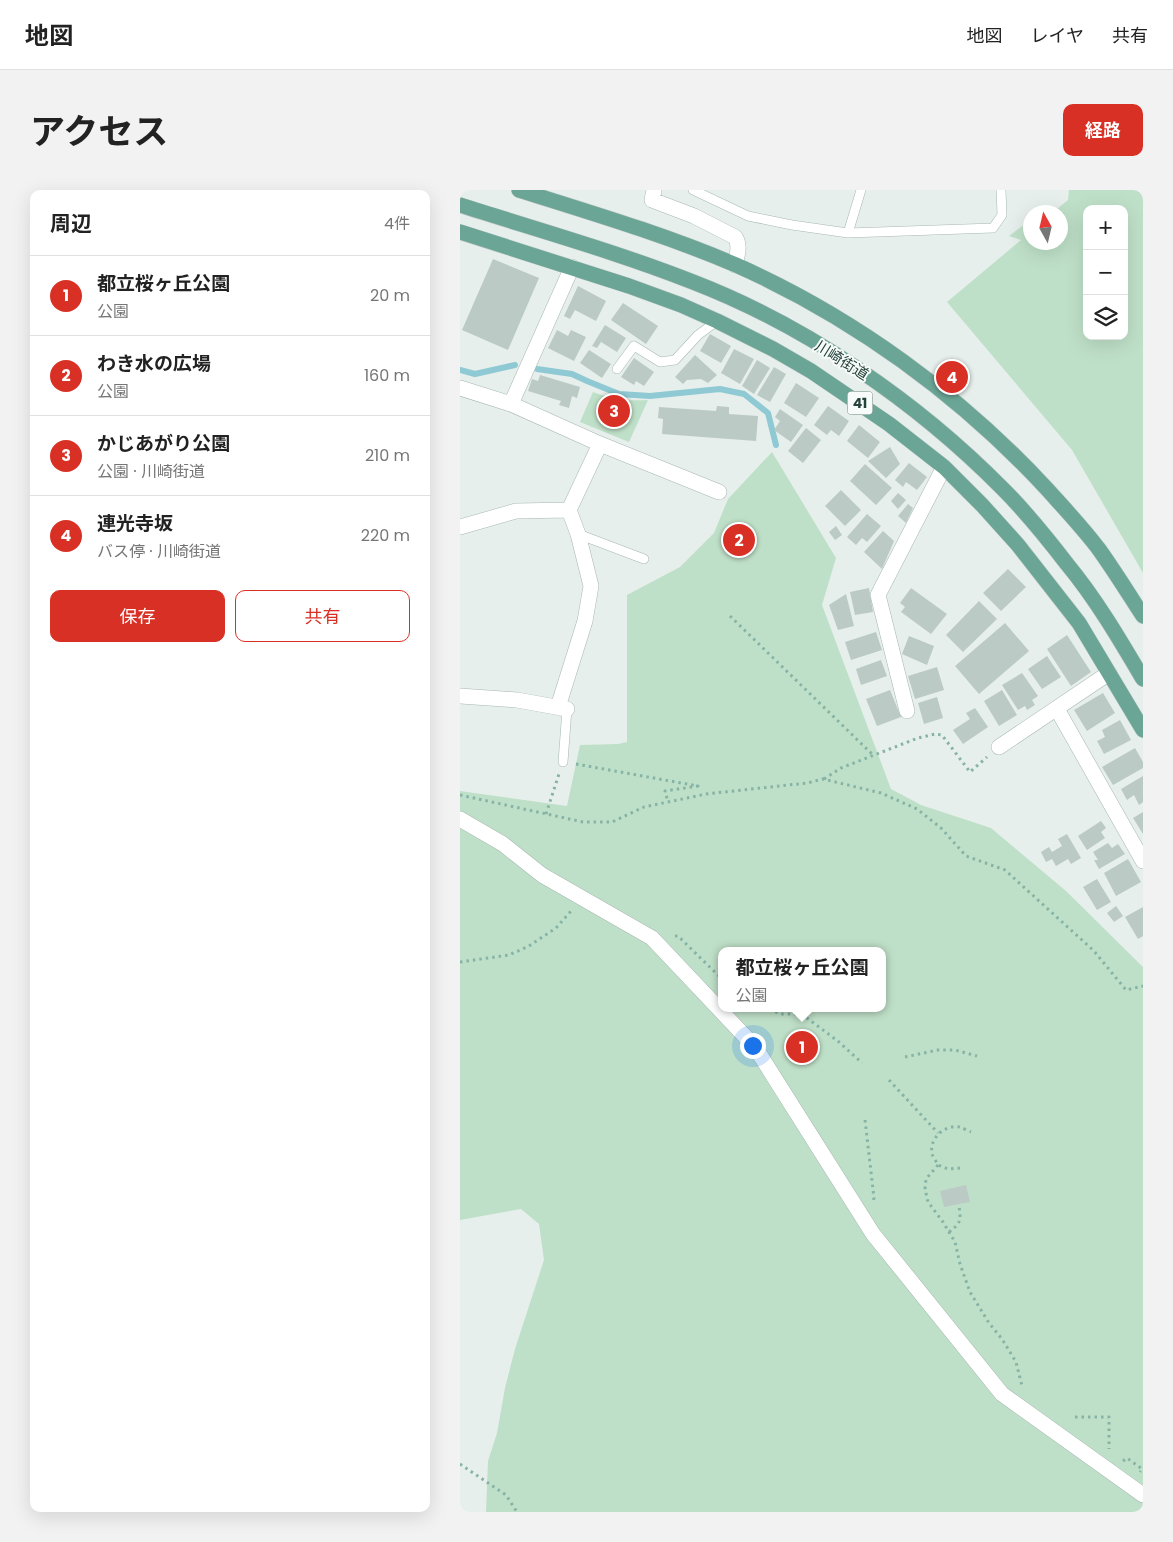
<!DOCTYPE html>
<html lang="ja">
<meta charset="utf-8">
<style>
body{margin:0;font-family:Poppins,"Noto Sans JP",sans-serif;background:#f2f2f2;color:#222}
.controls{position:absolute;right:15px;top:15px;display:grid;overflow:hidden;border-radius:10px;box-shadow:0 5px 20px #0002}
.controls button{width:45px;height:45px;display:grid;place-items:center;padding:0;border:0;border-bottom:1px solid #e0e0e0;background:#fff;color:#222;font:25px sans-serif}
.compass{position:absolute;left:563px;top:15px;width:45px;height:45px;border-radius:50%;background:#fff;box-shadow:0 5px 20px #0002;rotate:352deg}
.you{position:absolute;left:292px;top:855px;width:18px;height:18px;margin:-12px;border:4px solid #fff;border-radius:50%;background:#1a73e8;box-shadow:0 0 0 8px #1a73e833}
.badge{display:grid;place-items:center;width:32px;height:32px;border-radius:50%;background:#d93025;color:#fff;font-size:16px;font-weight:700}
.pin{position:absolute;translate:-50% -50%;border:2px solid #fff;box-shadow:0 1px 5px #0006}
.popup{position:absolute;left:258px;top:757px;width:168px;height:65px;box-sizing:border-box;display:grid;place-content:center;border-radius:10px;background:#fff;filter:drop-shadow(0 1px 4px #0005);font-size:16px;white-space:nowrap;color:#767676}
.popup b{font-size:19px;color:#222}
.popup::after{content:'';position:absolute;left:50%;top:100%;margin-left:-10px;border:10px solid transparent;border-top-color:#fff}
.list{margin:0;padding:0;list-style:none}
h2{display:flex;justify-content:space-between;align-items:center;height:65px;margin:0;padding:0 20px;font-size:21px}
h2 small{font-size:16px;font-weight:400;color:#767676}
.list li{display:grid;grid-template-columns:32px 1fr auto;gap:15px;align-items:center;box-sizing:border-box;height:80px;padding:0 20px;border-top:1px solid #e0e0e0}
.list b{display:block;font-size:19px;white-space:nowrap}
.list p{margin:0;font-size:16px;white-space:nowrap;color:#767676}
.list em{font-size:16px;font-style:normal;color:#767676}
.actions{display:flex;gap:10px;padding:15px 20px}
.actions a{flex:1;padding:11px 0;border:1px solid #d93025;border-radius:10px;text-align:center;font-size:18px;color:#d93025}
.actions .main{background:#d93025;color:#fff}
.icon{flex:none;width:28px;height:28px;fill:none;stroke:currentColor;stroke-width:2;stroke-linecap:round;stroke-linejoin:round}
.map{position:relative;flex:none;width:683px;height:1322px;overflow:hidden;border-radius:10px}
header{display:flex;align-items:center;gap:30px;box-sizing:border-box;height:70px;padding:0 25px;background:#fff;border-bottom:1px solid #e0e0e0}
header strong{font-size:24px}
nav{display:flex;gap:28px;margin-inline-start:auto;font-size:18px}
.intro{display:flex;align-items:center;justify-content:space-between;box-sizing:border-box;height:120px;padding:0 30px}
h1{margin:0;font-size:35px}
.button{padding:12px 22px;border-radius:10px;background:#d93025;color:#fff;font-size:18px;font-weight:700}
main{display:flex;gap:30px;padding:0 30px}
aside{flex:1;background:#fff;border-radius:10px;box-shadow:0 5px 20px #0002}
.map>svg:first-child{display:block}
</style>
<header>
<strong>地図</strong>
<nav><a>地図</a><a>レイヤ</a><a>共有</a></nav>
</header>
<div class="intro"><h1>アクセス</h1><a class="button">経路</a></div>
<main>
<aside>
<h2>周辺<small>4件</small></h2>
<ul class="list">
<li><span class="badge">1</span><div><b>都立桜ヶ丘公園</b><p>公園</p></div><em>20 m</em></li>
<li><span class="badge">2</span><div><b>わき水の広場</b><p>公園</p></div><em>160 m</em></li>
<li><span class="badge">3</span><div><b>かじあがり公園</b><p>公園 · 川崎街道</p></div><em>210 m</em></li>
<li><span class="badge">4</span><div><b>連光寺坂</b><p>バス停 · 川崎街道</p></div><em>220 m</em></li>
</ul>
<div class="actions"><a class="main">保存</a><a>共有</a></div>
</aside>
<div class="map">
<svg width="683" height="1322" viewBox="0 0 683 1322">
<rect width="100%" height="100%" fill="#e6efeb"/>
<path fill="#bfe0c8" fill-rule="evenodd" d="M 609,0 L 683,0 L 683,383 L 612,260 L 487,112 L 561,50 L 549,46 L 570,30 L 570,52 L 600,52 L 600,22 L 587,22 L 597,19 L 608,10 ZM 627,19 L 664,19 L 664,146 L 627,146 Z
M 133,202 C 151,209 169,211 188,210 L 169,252 L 120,232 Z
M 312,262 L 376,368 L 362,415 L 431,599 L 461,615 L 531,638 L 606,701 L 683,777 L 683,1322 L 26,1322 L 28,1271 L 37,1243 L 45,1198 L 55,1159 L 84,1070 L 79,1034 L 61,1019 L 0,1030 L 0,601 L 107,616 L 120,555 L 158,554 L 167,552 L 167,405 L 220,377 L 254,343 L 268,309 ZM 262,761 L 422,761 L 422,818 L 262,818 Z"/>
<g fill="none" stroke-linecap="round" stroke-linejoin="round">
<path stroke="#8ec9d4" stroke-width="6" d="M 77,179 L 112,184 L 127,191 L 159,204 L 190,206 L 260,199 L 284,204 L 308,223 L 316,255
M 0,180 L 15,184 L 55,175"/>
</g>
<path fill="#bbcac4" d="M 33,69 L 79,88 L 48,160 L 2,140 Z
M 118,96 L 146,111 L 136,131 L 115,120 L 110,129 L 104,126 Z
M 163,113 L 198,136 L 186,154 L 151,130 Z
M 145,135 L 166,148 L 157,162 L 141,152 L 137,158 L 132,156 Z
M 97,140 L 108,146 L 111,140 L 126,147 L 114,171 L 88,158 Z
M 250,144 L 271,156 L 261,173 L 240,161 Z
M 274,159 L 294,169 L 280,194 L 261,183 Z
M 129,160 L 151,174 L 142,188 L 120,173 Z
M 235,165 L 257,185 L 248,193 L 241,189 L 227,190 L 223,194 L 215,187 Z
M 174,168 L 194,182 L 184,196 L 176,191 L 174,195 L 161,187 Z
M 297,170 L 310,178 L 294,204 L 282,196 Z
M 314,177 L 326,184 L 310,212 L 297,205 Z
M 80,185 L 120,197 L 117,208 L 112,206 L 109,218 L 99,215 L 101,211 L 68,201 L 72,189 L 78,191 Z
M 336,193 L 359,208 L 346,227 L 324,213 Z
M 257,216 L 269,217 L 269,224 L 298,226 L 296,251 L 202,244 L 203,229 L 198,228 L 199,217 L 256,221 Z
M 368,216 L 389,231 L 379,246 L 371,240 L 367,245 L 354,235 Z
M 320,219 L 343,235 L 331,252 L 314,240 L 320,231 L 315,227 Z
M 399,235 L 420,252 L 408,268 L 387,251 Z
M 346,238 L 361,250 L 343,273 L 328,261 Z
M 430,257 L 440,274 L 426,288 L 408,271 Z
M 449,273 L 467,287 L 457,300 L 446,292 L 443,297 L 435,290 Z
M 405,274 L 432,298 L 416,315 L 390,291 Z
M 381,300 L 401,320 L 385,336 L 365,316 Z
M 438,303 L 446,310 L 438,319 L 431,311 Z
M 448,314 L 453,318 L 446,333 L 438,326 Z
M 407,324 L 421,336 L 407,352 L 402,348 L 396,355 L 387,347 Z
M 376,336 L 382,345 L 375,350 L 369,342 Z
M 423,341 L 434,351 L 422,379 L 404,362 Z
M 548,379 L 566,397 L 541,421 L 523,403 Z
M 409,398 L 413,422 L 395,425 L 390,402 Z
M 451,398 L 487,424 L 471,444 L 441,422 L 445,417 L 440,413 Z
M 386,404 L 394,436 L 378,440 L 369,415 Z
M 519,411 L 537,429 L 503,462 L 486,445 Z
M 545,433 L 569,461 L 519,504 L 495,476 Z
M 416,442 L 422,460 L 391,470 L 385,452 Z
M 607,445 L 631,482 L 611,496 L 587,459 Z
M 449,446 L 474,456 L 467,475 L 442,464 Z
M 587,466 L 601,487 L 582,499 L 568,479 Z
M 421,470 L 427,486 L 401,495 L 396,479 Z
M 477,477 L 484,500 L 455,509 L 448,486 Z
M 562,483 L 578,506 L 572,510 L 575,515 L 567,520 L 565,516 L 558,520 L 542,495 Z
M 430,500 L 441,527 L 417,536 L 406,509 Z
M 542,500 L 557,525 L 539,536 L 524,511 Z
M 643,503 L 655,523 L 627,541 L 614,520 Z
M 477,507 L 483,528 L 464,534 L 458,513 Z
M 515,518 L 528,537 L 503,554 L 493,540 L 510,529 L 506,523 Z
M 660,530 L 671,550 L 644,564 L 637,551 L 645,547 L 642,540 Z
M 675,558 L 683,572 L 683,578 L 653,595 L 642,577 Z
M 683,586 L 683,612 L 679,615 L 674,605 L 667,610 L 661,599 Z
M 683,622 L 683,644 L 673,628 Z
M 641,631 L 646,638 L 641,642 L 645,648 L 627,660 L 618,646 Z
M 607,644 L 621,668 L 611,674 L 608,669 L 596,676 L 592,669 L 586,672 L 581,662 L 589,657 L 592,662 L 602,656 L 598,649 Z
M 648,653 L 652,658 L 658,654 L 665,664 L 639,679 L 634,670 L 638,670 L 633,662 Z
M 668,669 L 681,692 L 656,706 L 644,683 Z
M 637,689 L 651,712 L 637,720 L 623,697 Z
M 656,716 L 663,726 L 654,732 L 647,723 Z
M 683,717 L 683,746 L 678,749 L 665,727 Z
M 506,995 L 510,1012 L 484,1017 L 480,1001 Z"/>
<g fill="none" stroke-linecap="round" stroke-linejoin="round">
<g stroke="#a8b8b2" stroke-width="10">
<path id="lane" d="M 233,0 L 288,26 L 332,35 L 388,43 L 533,38 L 542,25 L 541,0
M 388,43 L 401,0
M 157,179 L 174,156 L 200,172 L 215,170 L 238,145 L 257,131
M 118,344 L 184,369
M 103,572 L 107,519"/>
</g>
<g stroke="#a8b8b2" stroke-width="16">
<path id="street" d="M 194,0 L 192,10 L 234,26 L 275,47 C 281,55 277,66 275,75
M 0,198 L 51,214 L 140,254 L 259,302
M 51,214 L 112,77
M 109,320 L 140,254
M 0,337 L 56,321 L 109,320 L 118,344 L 131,396 L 125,431 L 98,517
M 0,506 L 57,510 L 107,519
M 597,519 L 683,671
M 447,521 L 418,405 L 484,277
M 539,557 L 649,483
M 0,629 L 43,654 L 82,685 L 192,748 L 295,857 L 413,1044 L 542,1204 L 683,1305"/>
</g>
<g stroke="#c2cac8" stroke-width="16">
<path id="primary" d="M 59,0 C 132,23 206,45 276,75 C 393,127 500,205 587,299 C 604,318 622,337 638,358 C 654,380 668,403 683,426
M 0,15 C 78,40 157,62 233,92 C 347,136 457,212 543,299 C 566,322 587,348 607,374 C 636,409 660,450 683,489
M 0,42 L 169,96 L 221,115 L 257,131 L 313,159 L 351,181 L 429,234 L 484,277 L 522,315 L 558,355 L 619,433 L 683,540"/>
</g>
<path stroke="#86b3a5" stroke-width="3" stroke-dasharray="2.5 4" stroke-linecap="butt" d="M 270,426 L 413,565
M 116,574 L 238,596 L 205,601 L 208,612
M 364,589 L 381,578 L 458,548 L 475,544 L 482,545 L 510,582 L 527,567
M 0,605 L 123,632 L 152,632 L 184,617 L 246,604 L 347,593 L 363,589 L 421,603 L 457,619 L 481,638 L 506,666 L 545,680 L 634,761 L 666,800 L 683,796
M 86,624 L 99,584
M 215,746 L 218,746 L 262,789
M 0,772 L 49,765 L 69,756 L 96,738 L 111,721
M 310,818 L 319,824 L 335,824 L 347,828 L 379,852 L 402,873
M 445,867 L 478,860 L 495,860 L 517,866
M 429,890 L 478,943
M 405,930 L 414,1008 L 413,1011
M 478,975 L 466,989 L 465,999 L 468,1012 L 483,1032 L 495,1052 L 500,1074 L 510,1102 L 529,1133 L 542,1149 L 556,1172 L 562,1196
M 500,978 L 488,979 L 478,975 C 476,971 473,967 472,964 C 469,948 485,934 500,937 C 503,938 508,941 511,942
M 489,1042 C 501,1033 501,1031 499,1016
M 615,1227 L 649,1227 L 649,1259
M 663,1271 L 667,1268 L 682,1279 L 680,1282
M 0,1274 L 46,1305 L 57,1322"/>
<use href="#lane" stroke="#fff" stroke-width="9"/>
<use href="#street" stroke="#fff" stroke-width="15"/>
<use href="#primary" stroke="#6aa596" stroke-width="15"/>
</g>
<g text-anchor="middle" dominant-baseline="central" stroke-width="4" stroke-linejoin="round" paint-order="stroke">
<rect fill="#f7fbf9" stroke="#637a73" stroke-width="1" x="387.5" y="201.5" width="25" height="23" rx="4"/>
<g font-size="14" font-weight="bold" fill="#24423a">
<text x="400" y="213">41</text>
</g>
<g font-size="15" fill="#24423a" stroke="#f7fbf9">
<text transform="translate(382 170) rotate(32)">川崎街道</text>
</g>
</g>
</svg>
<div class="controls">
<button>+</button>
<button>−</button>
<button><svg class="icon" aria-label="layers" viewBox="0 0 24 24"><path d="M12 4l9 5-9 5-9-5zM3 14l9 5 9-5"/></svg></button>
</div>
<svg class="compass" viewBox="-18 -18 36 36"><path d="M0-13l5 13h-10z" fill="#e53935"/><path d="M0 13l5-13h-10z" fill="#767676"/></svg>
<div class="you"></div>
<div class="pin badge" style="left:342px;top:857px">1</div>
<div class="popup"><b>都立桜ヶ丘公園</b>公園</div>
<div class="pin badge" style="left:279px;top:350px">2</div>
<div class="pin badge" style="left:154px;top:221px">3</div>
<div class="pin badge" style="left:492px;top:187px">4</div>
</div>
</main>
